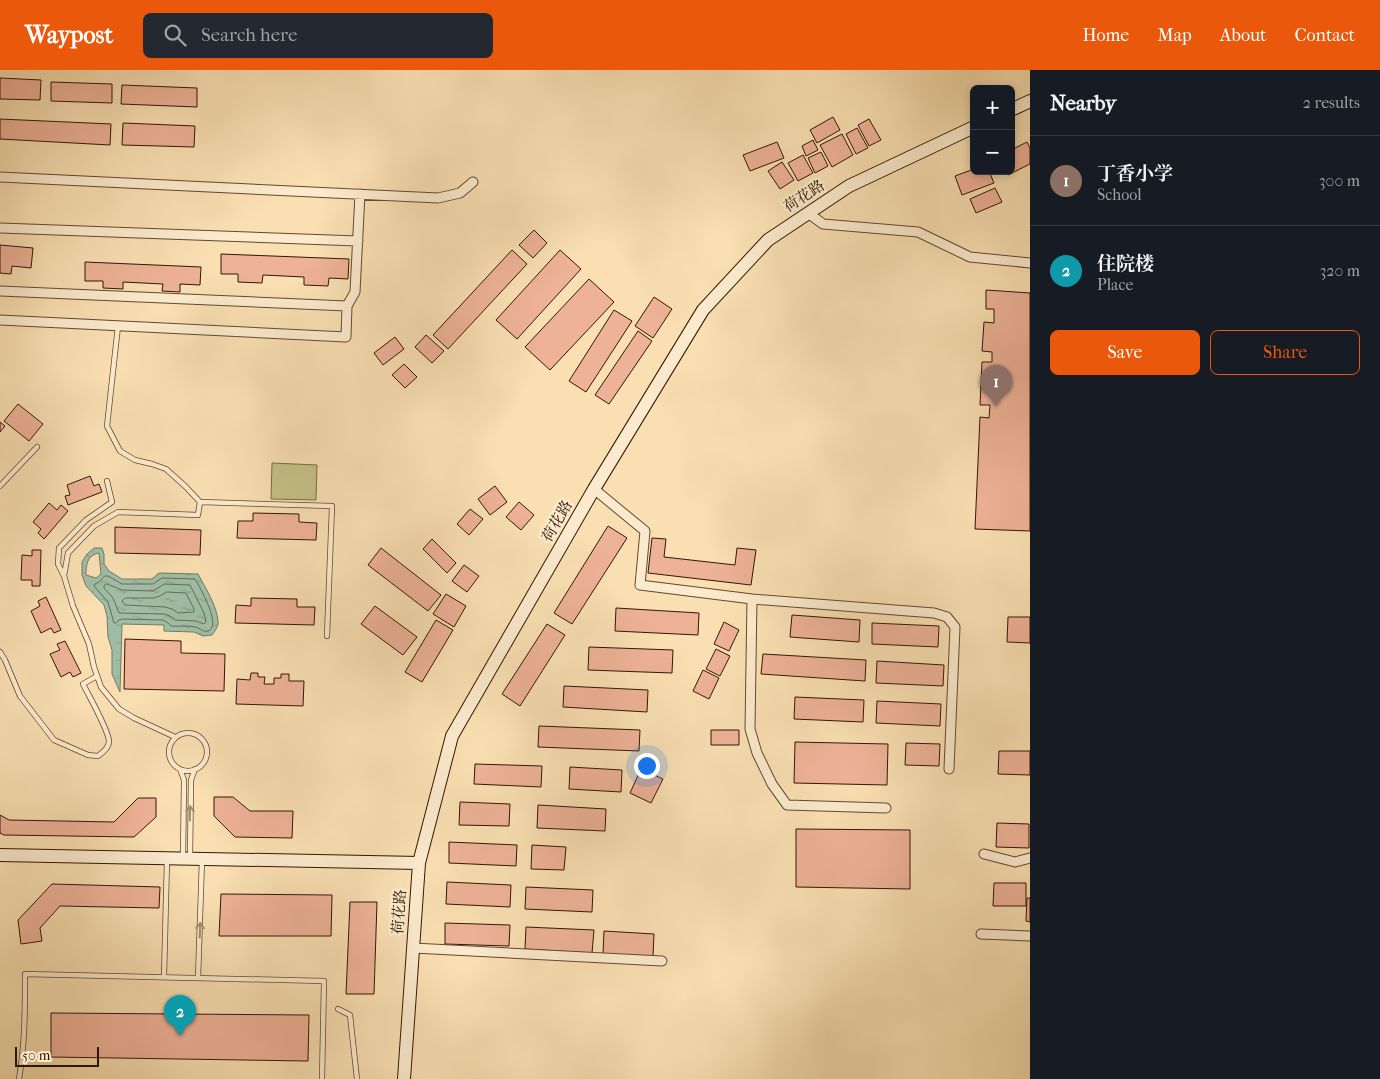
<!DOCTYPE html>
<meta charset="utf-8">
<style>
body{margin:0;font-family:"IM FELL French Canon","Noto Serif SC",serif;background:#242831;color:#f1f3f6}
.controls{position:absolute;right:15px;top:15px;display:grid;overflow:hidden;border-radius:8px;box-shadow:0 2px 8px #0003}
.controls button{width:45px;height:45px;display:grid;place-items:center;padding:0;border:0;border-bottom:1px solid #363941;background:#171b24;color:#f1f3f6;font:25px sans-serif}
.scale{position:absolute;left:15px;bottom:12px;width:84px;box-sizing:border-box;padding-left:5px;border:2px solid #321700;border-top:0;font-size:14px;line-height:18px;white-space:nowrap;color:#321700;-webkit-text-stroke:4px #fbeacd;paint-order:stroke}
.you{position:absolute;left:646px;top:695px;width:18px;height:18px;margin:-12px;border:4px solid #fff;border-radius:50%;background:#1a73e8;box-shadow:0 0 0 8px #1a73e833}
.badge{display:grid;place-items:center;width:32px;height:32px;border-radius:50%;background:#ea580c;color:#fff;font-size:16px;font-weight:700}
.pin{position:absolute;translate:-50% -41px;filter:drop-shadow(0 1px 2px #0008)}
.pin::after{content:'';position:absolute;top:26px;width:18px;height:15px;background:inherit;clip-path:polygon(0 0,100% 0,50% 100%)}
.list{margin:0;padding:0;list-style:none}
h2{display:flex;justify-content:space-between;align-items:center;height:65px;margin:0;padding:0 20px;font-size:21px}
h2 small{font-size:16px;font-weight:400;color:#9ea1a6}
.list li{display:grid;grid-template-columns:32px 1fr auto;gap:15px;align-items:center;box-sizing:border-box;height:90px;padding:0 20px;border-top:1px solid #363941}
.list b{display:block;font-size:19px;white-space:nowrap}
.list p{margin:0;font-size:16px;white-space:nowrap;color:#9ea1a6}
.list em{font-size:16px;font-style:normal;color:#9ea1a6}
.actions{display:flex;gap:10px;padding:15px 20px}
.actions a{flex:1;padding:11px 0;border:1px solid #ea580c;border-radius:8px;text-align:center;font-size:18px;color:#ea580c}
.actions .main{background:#ea580c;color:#fff}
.icon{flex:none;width:28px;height:28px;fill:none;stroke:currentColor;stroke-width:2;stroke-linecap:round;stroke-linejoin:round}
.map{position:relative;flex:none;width:1030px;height:1009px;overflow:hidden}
header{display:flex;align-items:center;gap:30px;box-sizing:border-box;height:70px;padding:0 25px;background:#ea580c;color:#fff}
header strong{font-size:24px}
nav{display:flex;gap:28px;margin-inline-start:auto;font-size:18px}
.search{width:350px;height:45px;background:#242831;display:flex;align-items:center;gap:12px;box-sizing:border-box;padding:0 18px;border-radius:8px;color:#9ea1a6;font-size:19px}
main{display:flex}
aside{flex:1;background:#171b24}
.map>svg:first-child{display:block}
</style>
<header>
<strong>Waypost</strong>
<div class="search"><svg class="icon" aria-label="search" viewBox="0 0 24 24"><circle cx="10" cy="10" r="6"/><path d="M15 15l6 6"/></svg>Search here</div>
<nav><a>Home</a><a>Map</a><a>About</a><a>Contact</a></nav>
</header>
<main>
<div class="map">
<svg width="1030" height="1009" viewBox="0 0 1030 1009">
<defs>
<pattern id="water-ripples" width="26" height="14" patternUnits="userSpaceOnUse" patternTransform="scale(1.25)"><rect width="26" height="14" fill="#9fbda6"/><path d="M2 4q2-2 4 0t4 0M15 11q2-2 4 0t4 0" fill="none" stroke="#89a28d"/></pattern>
</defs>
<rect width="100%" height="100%" fill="#f9dfb2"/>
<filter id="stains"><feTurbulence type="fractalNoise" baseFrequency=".004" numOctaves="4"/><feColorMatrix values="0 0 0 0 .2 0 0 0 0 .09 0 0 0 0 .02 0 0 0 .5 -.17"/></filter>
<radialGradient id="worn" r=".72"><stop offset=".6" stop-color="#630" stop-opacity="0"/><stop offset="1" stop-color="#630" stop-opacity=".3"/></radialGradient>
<path fill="#c4c088" stroke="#7b6c44" d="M 272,393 L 317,395 L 316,430 L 271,429 Z"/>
<path fill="url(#water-ripples)" stroke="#737b64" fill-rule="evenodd" d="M 94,478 L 102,478 L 104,484 L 104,494 L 109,501 L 122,509 L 152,509 L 159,503 L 198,504 C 205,517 217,536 218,551 C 219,556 215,561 212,565 L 203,566 L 194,562 L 164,561 L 164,555 L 122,554 L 120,622 L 112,604 L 112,580 L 108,567 L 107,546 L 104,535 L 86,516 L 82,505 L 82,492 L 87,484 ZM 99,483 L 101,504 L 96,508 L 86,505 C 86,495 87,485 99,483 Z"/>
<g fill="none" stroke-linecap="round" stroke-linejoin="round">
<path stroke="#686a53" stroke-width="1" d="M 105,506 L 108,506 L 122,514 L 153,514 L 162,508 L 195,509 C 200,517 220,553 210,560 C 205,564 200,558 195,557 C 188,555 179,557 171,556 L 167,552 L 163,550 L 123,549 L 119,550 L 116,553 L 114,553 L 108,532 L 94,516 L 95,514 L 99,512 Z
M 107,514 L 122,520 L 153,521 L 164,514 L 190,515 L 204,543 L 206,552 L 204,554 L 196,551 L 175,550 L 170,546 L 164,544 L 119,543 L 113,528 L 104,518 L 104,516 Z
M 167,522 L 186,523 L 194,539 L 194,542 L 178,543 L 172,539 L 165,537 L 125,535 L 122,531 L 125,528 L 154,528 L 160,526 Z"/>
</g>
<path fill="#eeb298" stroke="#321700" d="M 0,8 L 41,10 L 40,30 L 0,29 Z
M 51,12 L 112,14 L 112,33 L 51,31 Z
M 122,15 L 197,18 L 197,37 L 121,34 Z
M 833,47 L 840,60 L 817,73 L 810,60 Z
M 0,49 L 111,54 L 110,75 L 0,69 Z
M 869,49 L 881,70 L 869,76 L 858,55 Z
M 123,53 L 195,56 L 194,77 L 122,75 Z
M 857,58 L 868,78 L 856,84 L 846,64 Z
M 842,64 L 853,85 L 832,97 L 820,75 Z
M 813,70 L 818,80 L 806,86 L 802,76 Z
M 777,72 L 784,88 L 750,101 L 743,85 Z
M 1027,72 L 1030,78 L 1030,94 L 1008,105 L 1006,101 L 1011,101 L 1011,80 Z
M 821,82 L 828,96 L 815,103 L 808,88 Z
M 803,85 L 813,103 L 798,111 L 788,93 Z
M 782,92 L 794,110 L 780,119 L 768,101 Z
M 974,99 L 974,101 L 989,101 L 994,113 L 962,125 L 955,106 Z
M 995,118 L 1002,132 L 976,143 L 970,129 Z
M 534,160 L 547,173 L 533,188 L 519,175 Z
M 0,175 L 33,178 L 31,198 L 12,196 L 11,204 L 0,203 Z
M 512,180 L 527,194 L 448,279 L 433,265 Z
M 560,180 L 581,199 L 517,269 L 496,250 Z
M 221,184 L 349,189 L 348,209 L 329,208 L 328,216 L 304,215 L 304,207 L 263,205 L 262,213 L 238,212 L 238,204 L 221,204 Z
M 85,192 L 201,197 L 200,215 L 180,214 L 180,222 L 162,221 L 163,214 L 123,212 L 123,219 L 103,218 L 103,211 L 85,211 Z
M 589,209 L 614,232 L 550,300 L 525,277 Z
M 986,220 L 1030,223 L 1030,461 L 975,459 L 980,347 L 989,348 L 990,335 L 980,335 L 982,292 L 992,292 L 992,282 L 982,281 L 984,252 L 994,253 L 994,239 L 986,239 Z
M 654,227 L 672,239 L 653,268 L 635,256 Z
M 614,240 L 632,251 L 586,322 L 569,311 Z
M 638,261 L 652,271 L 609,334 L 595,325 Z
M 426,265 L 444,281 L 432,293 L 415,277 Z
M 395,267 L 404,279 L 383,295 L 374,283 Z
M 404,294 L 417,307 L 405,318 L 392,305 Z
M 18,334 L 43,354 L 29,371 L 4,351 Z
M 0,352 L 5,356 L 0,362 Z
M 90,406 L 94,416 L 99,414 L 102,422 L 68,435 L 65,426 L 70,425 L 67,415 Z
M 495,416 L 507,432 L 490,445 L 478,429 Z
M 519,432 L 534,445 L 521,460 L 506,447 Z
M 49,433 L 57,440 L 61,435 L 68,441 L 44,469 L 38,463 L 41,459 L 33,452 Z
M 470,439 L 483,449 L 469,465 L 457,454 Z
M 253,443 L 299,444 L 299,452 L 317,453 L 316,470 L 237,468 L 238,451 L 253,451 Z
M 608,456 L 627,468 L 572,554 L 554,543 Z
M 115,457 L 201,460 L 200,485 L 115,483 Z
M 652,468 L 666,469 L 664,487 L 735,495 L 737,478 L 756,480 L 751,515 L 648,503 Z
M 432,469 L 456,493 L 447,503 L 423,479 Z
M 381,478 L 441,525 L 428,541 L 368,495 Z
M 32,480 L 41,480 L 40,516 L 32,516 L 32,510 L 21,510 L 22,485 L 32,486 Z
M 464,495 L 479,506 L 467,522 L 452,511 Z
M 446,524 L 466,536 L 454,557 L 433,544 Z
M 46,527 L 61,560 L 54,563 L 51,558 L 41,563 L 31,541 L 40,536 L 38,531 Z
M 251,528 L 297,529 L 297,537 L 315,537 L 314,555 L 235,553 L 236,535 L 251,536 Z
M 375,536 L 417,567 L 403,585 L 361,554 Z
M 616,538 L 699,543 L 698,565 L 615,561 Z
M 792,545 L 860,550 L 859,572 L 790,567 Z
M 1008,547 L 1030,547 L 1030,573 L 1007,572 Z
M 436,550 L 453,560 L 422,612 L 405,602 Z
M 724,552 L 739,560 L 729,581 L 714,574 Z
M 872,553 L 939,556 L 938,577 L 872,574 Z
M 547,554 L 565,565 L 520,636 L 502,624 Z
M 125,569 L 181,571 L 181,583 L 225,584 L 224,621 L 124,619 Z
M 65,571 L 81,603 L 73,607 L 70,602 L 61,607 L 50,584 L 60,580 L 57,574 Z
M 589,577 L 673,580 L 672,603 L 588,600 Z
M 716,579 L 730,586 L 720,606 L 706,599 Z
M 763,584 L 866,590 L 865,611 L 761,604 Z
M 877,591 L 944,595 L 943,616 L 876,613 Z
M 703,600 L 719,608 L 709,629 L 693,621 Z
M 251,603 L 258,603 L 258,607 L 265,607 L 264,614 L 274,614 L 274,608 L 281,608 L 281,604 L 289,604 L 289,611 L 304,611 L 303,636 L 236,634 L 237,609 L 250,610 Z
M 564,616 L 648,620 L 647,642 L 563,637 Z
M 795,627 L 864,630 L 863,652 L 794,649 Z
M 877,631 L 941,634 L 940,656 L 876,653 Z
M 539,656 L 640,660 L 639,681 L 538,677 Z
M 711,660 L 739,660 L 739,675 L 711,675 Z
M 795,672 L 888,674 L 887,715 L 794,713 Z
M 906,673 L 940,674 L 939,696 L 905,695 Z
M 999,681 L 1030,681 L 1030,705 L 998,704 Z
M 475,694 L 542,696 L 541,717 L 474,714 Z
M 570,697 L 622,700 L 621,722 L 569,719 Z
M 641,699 L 663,709 L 651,733 L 630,723 Z
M 214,727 L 233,727 L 250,741 L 293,741 L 292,768 L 235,767 L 214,746 Z
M 138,728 L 156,728 L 156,747 L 134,767 L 4,765 L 0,763 L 0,745 L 9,750 L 114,752 Z
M 460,732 L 510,734 L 509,756 L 459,755 Z
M 538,735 L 606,739 L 605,761 L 537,758 Z
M 997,753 L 1029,754 L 1029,778 L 996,777 Z
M 796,759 L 910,760 L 910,819 L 796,817 Z
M 449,772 L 517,775 L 516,796 L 449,793 Z
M 532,775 L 566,777 L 564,800 L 531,799 Z
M 447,812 L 511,815 L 510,837 L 446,834 Z
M 994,813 L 1026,813 L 1026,836 L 993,836 Z
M 52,814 L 160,817 L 159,838 L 60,836 L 40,858 L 42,871 L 21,874 L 18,850 Z
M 526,817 L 593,820 L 592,842 L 525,839 Z
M 221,824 L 332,825 L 331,866 L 219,866 Z
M 1027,828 L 1030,828 L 1030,852 L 1026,851 Z
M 350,832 L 377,832 L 374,924 L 346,924 Z
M 445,853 L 510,855 L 509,876 L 445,874 Z
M 526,857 L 594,860 L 592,883 L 525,879 Z
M 604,861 L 654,864 L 653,886 L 603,884 Z
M 51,943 L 309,945 L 308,991 L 51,987 Z"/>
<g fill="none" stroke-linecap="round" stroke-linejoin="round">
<g stroke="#64492c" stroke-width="6">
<path id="lane" d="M 118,256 L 107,356 L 120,381 L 135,390 L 152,394 L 166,399 L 186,417 L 200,432
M 107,411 L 112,432 L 86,450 L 59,478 L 58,494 L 64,506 L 73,536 L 89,574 L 94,597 L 101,617 L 119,639 L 134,648 L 175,667
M 0,416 L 37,377
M 64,506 L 68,483 L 94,456 L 118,442 L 198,445 L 200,432 L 332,436 L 327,566
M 0,582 L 5,590 L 20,626 L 54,670 L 88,685 L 98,686 C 103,682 109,678 109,671 C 108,659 89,626 83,614 L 97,606
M169 682a19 19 0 1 1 38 0a19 19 0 1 1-38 0Z
M 180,699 L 184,710 L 183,787
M 190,787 L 191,710 L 195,699
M 164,907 L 167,789
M 198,908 L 202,790
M 338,939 L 350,945 L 357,1009
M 19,1009 C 25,974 25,939 25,904 L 324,911 L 322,1009"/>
</g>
<g stroke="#64492c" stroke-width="11">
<path id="street" d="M 0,107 L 438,128 L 460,123 L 473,112
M 808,143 L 823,154 L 918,162 L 970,187 L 1030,193
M 0,158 L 358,171
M 0,221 L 347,236
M 0,250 L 346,267 L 347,236 L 355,222 L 360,124
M 594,419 L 645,461 L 640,515 L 752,529 L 750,659 L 757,683 L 772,714 L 787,735 L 886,738
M 752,529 L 934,543 L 947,547 L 955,557 L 949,699
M 984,784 L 1015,792 L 1030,788
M 981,864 L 1030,866
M 413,878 L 662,891"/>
</g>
<g stroke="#321700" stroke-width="14">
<path id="secondary" d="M 1011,40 L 1030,31
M 0,785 L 419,793
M 404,1009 L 419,793 L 452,666 L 594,419 L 703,240 L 768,170 L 849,116 L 974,57"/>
</g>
<use href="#lane" stroke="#fbeacd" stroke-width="4.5"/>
<use href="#street" stroke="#fbeacd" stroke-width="9"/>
<use href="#secondary" stroke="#fbeacd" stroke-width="12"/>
</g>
<defs><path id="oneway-shaft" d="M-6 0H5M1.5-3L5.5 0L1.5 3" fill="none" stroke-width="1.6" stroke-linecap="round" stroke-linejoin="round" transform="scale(1.25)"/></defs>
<g stroke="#a18b71">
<use href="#oneway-shaft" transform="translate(190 743) rotate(-89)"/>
<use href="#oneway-shaft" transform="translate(200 860) rotate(-88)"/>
</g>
<g text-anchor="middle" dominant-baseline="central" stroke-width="5" stroke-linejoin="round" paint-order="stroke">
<g font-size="15" fill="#321700" stroke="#fbeacd">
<text transform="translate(804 126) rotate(-33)">荷花路</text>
<text transform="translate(557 451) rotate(-60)">荷花路</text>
<text transform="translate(399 842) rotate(-86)">荷花路</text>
</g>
</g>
<rect width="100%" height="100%" filter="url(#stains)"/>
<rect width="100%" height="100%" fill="url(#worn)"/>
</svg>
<div class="controls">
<button>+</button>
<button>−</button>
</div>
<div class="scale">50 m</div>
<div class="you"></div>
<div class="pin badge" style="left:996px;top:336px;background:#8d6e63">1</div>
<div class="pin badge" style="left:180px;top:966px;background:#0f9aa8">2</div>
</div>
<aside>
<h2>Nearby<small>2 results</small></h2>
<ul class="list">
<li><span class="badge" style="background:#8d6e63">1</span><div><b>丁香小学</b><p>School</p></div><em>300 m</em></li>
<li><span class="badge" style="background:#0f9aa8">2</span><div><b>住院楼</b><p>Place</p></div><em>320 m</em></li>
</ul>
<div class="actions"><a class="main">Save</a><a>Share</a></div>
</aside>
</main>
